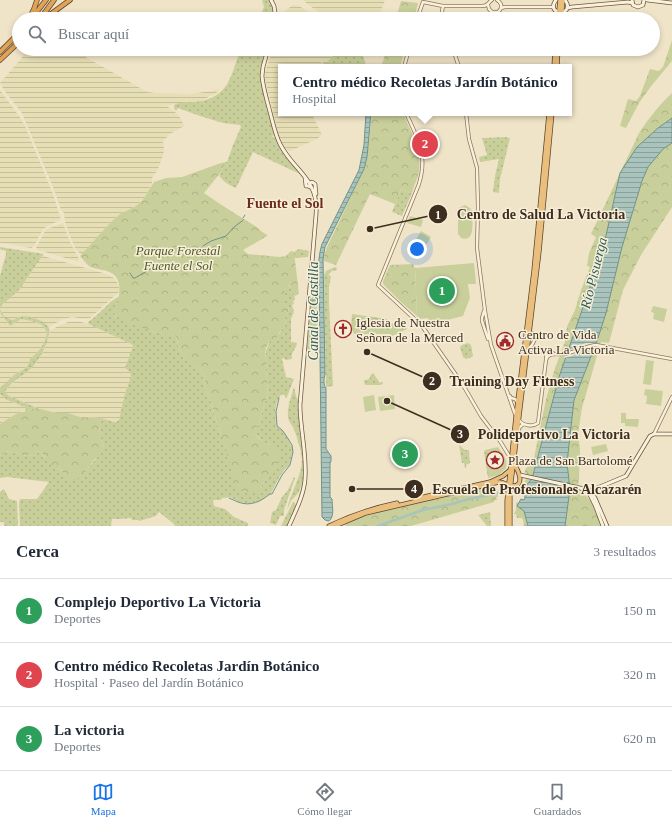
<!DOCTYPE html>
<html lang="es">
<meta charset="utf-8">
<style>
body{margin:0;font-family:Georgia,serif;background:#f2f2f3;color:#1f2937}
.you{position:absolute;left:417px;top:249px;width:14px;height:14px;margin:-10px;border:3px solid #fff;border-radius:50%;background:#1a73e8;box-shadow:0 0 0 6px #1a73e833}
.badge{display:grid;place-items:center;width:26px;height:26px;border-radius:50%;background:#1a73e8;color:#fff;font-size:13px;font-weight:700}
.pin{position:absolute;translate:-50% -50%;border:2px solid #fff;box-shadow:0 1px 4px #0006}
.popup{position:absolute;left:278px;top:64px;width:294px;height:52px;box-sizing:border-box;display:grid;place-content:center;border-radius:0px;background:#fff;filter:drop-shadow(0 1px 3px #0005);font-size:13px;white-space:nowrap;color:#747a83}
.popup b{font-size:15px;color:#1f2937}
.popup::after{content:'';position:absolute;left:50%;top:100%;margin-left:-8px;border:8px solid transparent;border-top-color:#fff}
.list{margin:0;padding:0;list-style:none}
h2{display:flex;justify-content:space-between;align-items:center;height:52px;margin:0;padding:0 16px;font-size:17px}
h2 small{font-size:13px;font-weight:400;color:#747a83}
.list li{display:grid;grid-template-columns:26px 1fr auto;gap:12px;align-items:center;box-sizing:border-box;height:64px;padding:0 16px;border-top:1px solid #e0e1e3}
.list b{display:block;font-size:15px;white-space:nowrap}
.list p{margin:0;font-size:13px;white-space:nowrap;color:#747a83}
.list em{font-size:13px;font-style:normal;color:#747a83}
.icon{flex:none;width:22px;height:22px;fill:none;stroke:currentColor;stroke-width:2;stroke-linecap:round;stroke-linejoin:round}
.map{position:relative;flex:none;width:672px;height:526px;overflow:hidden}
.search{position:absolute;background:#fff;box-shadow:0 2px 6px #0003;left:12px;right:12px;top:12px;height:44px;display:flex;align-items:center;gap:10px;box-sizing:border-box;padding:0 14px;border-radius:22px;color:#747a83;font-size:15px}
.sheet{height:244px;background:#fff}
nav{display:flex;justify-content:space-around;align-items:center;box-sizing:border-box;height:56px;border-top:1px solid #e0e1e3;background:#fff;font-size:11px;color:#747a83}
nav a{display:grid;justify-items:center;gap:2px}
nav .on{color:#1a73e8}
.map>svg:first-child{display:block}
</style>
<div class="map">
<svg width="672" height="526" viewBox="0 0 672 526">
<defs>
<pattern id="farmland-rules" width="6" height="5" patternUnits="userSpaceOnUse"><rect width="6" height="5" fill="#e6deb5"/><path d="M0 2.5h6" fill="none" stroke="#c6bf9b"/></pattern>
<pattern id="grass-dots" width="8" height="8" patternUnits="userSpaceOnUse"><rect width="8" height="8" fill="#c9cf9b"/><path d="M2 2h.1M6 6h.1" fill="none" stroke="#aeb285" stroke-width="1.8" stroke-linecap="round"/></pattern>
<pattern id="forest-crowns" width="20" height="18" patternUnits="userSpaceOnUse"><rect width="20" height="18" fill="#c9cf9b"/><path d="M2 6a3 3 0 1 1 6 0M12 15a3 3 0 1 1 6 0" fill="none" stroke="#aeb285"/></pattern>
<pattern id="water-rules" width="6" height="5" patternUnits="userSpaceOnUse"><rect width="6" height="5" fill="#a9c4bc"/><path d="M0 2.5h6" fill="none" stroke="#8ba098"/></pattern>
</defs>
<rect width="100%" height="100%" fill="#f0e4c8"/>
<path fill="url(#farmland-rules)" d="M 303,0 L 385,0 L 378,19 L 370,19 L 357,12 L 347,19 L 329,19 L 310,6 Z
M 293,5 L 299,6 L 320,19 L 282,19 L 285,11 Z
M 28,49 L 74,49 L 74,50 L 75,51 L 147,92 L 155,93 L 190,94 L 212,91 L 220,89 L 215,94 L 200,101 L 193,103 L 180,103 L 166,106 L 173,110 L 178,115 L 181,119 L 184,126 L 170,134 L 163,141 L 164,151 L 162,158 L 158,169 L 152,178 L 152,184 L 142,201 L 134,207 L 120,214 L 111,222 L 84,252 L 81,254 L 78,252 L 76,250 L 71,239 L 65,222 L 64,213 L 61,210 L 55,192 L 22,113 L 6,93 L 0,83 L 20,60 Z
M 273,49 L 340,49 L 327,62 L 324,63 L 319,60 L 325,67 L 281,67 L 281,113 L 316,113 L 313,116 L 322,135 L 317,139 L 290,151 L 285,149 L 280,141 L 265,78 L 266,69 Z
M 0,90 L 19,116 L 25,126 L 53,194 L 61,220 L 49,225 L 43,229 L 34,246 L 31,248 L 9,244 L 0,243 Z
M 63,223 L 71,244 L 79,259 L 79,262 L 38,250 L 36,248 L 43,234 L 47,229 Z
M 43,256 L 103,273 L 108,275 L 114,278 L 117,282 L 119,288 L 119,292 L 90,318 L 85,319 L 72,317 L 63,319 L 49,327 L 37,319 L 30,317 L 18,317 L 14,320 L 10,320 L 7,319 L 1,311 L 0,307 L 20,289 L 36,265 Z
M 0,312 L 10,326 L 21,319 L 32,321 L 42,325 L 45,329 L 47,334 L 44,343 L 38,352 L 30,359 L 28,365 L 23,370 L 14,375 L 0,388 Z
M 77,321 L 89,324 L 127,342 L 133,346 L 132,349 L 126,366 L 126,370 L 130,372 L 131,376 L 124,397 L 120,417 L 119,420 L 116,423 L 101,418 L 80,417 L 68,413 L 56,413 L 37,408 L 9,396 L 5,392 L 7,388 L 28,371 L 37,362 L 44,351 L 50,331 L 60,325 L 68,322 Z
M 0,394 L 7,400 L 25,407 L 26,411 L 16,414 L 0,424 Z"/>
<path fill="url(#grass-dots)" d="M 262,0 L 270,0 L 273,6 L 275,19 L 259,19 L 264,7 Z
M 241,49 L 267,49 L 263,61 L 261,69 L 275,133 L 274,135 L 272,136 L 273,137 L 276,139 L 285,154 L 303,176 L 302,177 L 300,174 L 253,152 L 236,188 C 229,185 224,182 219,176 L 226,163 L 221,163 L 227,162 L 233,145 L 241,127 L 240,125 L 223,123 L 200,116 L 178,108 L 176,111 L 174,108 L 174,105 C 180,101 188,103 195,102 C 230,98 230,76 241,49 Z
M 340,49 L 357,49 L 364,58 L 366,66 L 368,67 L 325,67 L 322,62 L 315,58 L 324,63 L 327,62 Z
M 505,137 L 510,138 L 500,179 L 499,193 L 493,192 L 495,176 L 499,159 L 480,162 L 479,157 L 487,155 L 482,138 Z
M 401,189 L 412,193 L 402,216 L 392,212 Z
M 0,247 L 44,254 L 36,265 L 20,289 L 2,305 L 0,308 C 1,314 7,320 14,320 C 16,318 17,317 19,317 C 27,314 46,321 49,328 C 51,333 45,347 43,352 C 39,359 34,366 28,371 C 20,378 9,383 5,392 L 9,396 L 37,408 L 26,411 L 25,407 L 7,400 L 0,394 L 0,388 L 14,375 L 23,370 L 28,365 L 30,359 L 38,352 L 44,343 L 47,334 L 45,329 L 42,325 L 32,321 L 21,319 L 10,326 L 0,312 L 0,276 L 6,254 L 6,251 L 0,249 Z
M 299,249 L 309,251 L 308,257 L 294,258 L 294,252 Z
M 335,267 L 337,268 L 336,271 L 333,270 L 328,275 L 331,276 L 329,287 L 329,303 L 333,386 L 326,387 L 324,275 L 326,271 Z
M 287,285 C 292,288 295,294 295,300 L 293,301 L 294,304 L 292,305 L 294,312 L 291,319 L 291,342 L 297,343 C 296,350 291,351 292,359 L 286,360 L 283,358 L 282,359 L 286,377 L 294,379 L 287,397 L 286,398 L 284,395 L 282,394 C 273,402 276,416 276,426 L 283,431 L 285,434 L 293,449 L 289,466 L 285,469 L 280,476 L 271,493 L 260,501 L 252,503 L 246,503 L 239,502 L 230,497 L 222,498 L 221,500 L 213,500 L 214,506 L 225,509 L 234,517 L 248,523 L 248,526 L 175,526 L 174,524 L 159,512 L 156,516 L 139,521 L 138,520 L 132,520 L 131,518 L 121,519 L 112,519 L 111,526 L 20,526 L 19,504 L 20,499 L 37,499 L 49,482 L 7,477 L 0,478 L 0,456 L 8,451 L 22,455 L 34,456 L 37,452 L 40,451 L 44,457 L 58,466 L 62,472 L 86,471 C 92,463 98,457 104,448 L 99,433 L 101,418 L 114,422 L 116,422 L 119,420 L 124,397 L 131,376 L 130,372 L 125,368 L 132,349 L 133,346 L 131,344 L 89,324 L 88,322 C 100,315 107,302 120,296 L 114,316 L 119,317 L 130,323 L 154,332 L 176,336 L 178,345 L 184,359 L 198,367 L 205,375 L 204,386 L 211,402 L 216,420 L 223,439 L 229,457 L 261,488 L 264,481 L 275,466 L 279,456 L 278,452 L 270,445 L 263,442 L 255,434 L 255,429 L 259,424 L 267,396 L 268,385 L 266,370 L 267,361 L 265,358 L 266,351 L 270,340 L 279,334 L 286,323 L 285,317 L 289,311 L 288,307 L 285,303 L 285,295 L 284,288 Z
M 468,343 L 471,345 L 473,356 L 472,357 L 466,359 L 463,357 L 460,347 L 462,345 Z
M 373,373 L 380,383 L 382,382 L 383,383 L 381,385 L 365,385 L 364,380 L 367,380 L 370,378 L 370,376 Z
M 294,387 L 296,396 L 298,400 L 299,424 L 303,453 L 303,481 L 299,492 L 291,501 L 287,510 C 290,494 302,475 302,459 C 301,449 297,438 294,429 C 292,425 289,422 288,418 C 287,407 291,397 294,387 Z
M 459,445 L 465,450 L 469,450 L 469,452 L 470,463 L 466,465 L 466,468 L 465,468 L 464,463 L 462,463 Z
M 294,477 L 295,478 L 284,510 L 284,516 L 280,516 L 276,525 L 270,523 L 272,512 L 276,510 L 282,497 L 288,490 Z
M 4,489 L 9,499 L 17,501 L 18,526 L 4,526 L 4,522 L 0,522 L 0,492 Z
M 293,502 L 295,503 L 296,505 L 288,526 L 281,526 Z
M 490,512 L 491,526 L 487,526 L 478,515 Z"/>
<path fill="url(#forest-crowns)" d="M 401,1 L 418,3 L 414,19 L 396,19 Z
M 672,40 L 672,61 L 652,85 L 639,103 L 626,128 L 620,126 L 628,99 L 636,101 L 640,96 L 650,69 L 659,71 L 663,67 Z
M 387,49 L 405,49 L 400,67 L 381,67 Z
M 672,93 L 672,118 L 658,128 L 620,173 L 603,249 L 559,377 L 533,475 L 531,481 L 525,489 L 525,492 L 527,494 L 525,498 L 523,495 L 525,480 L 527,479 L 528,475 L 525,473 L 525,470 L 534,458 L 546,399 L 555,368 L 565,342 L 565,335 L 568,324 L 575,310 L 581,290 L 590,267 L 587,266 L 589,253 L 596,237 L 591,234 L 639,133 C 649,118 659,105 672,93 Z
M 372,113 L 403,113 C 411,132 422,150 419,171 C 418,178 414,185 412,193 L 401,189 L 395,204 L 370,194 L 336,265 L 324,261 L 323,259 L 327,247 L 339,222 L 364,169 L 367,157 Z
M 672,143 L 672,207 L 641,255 L 623,290 L 609,343 L 601,342 L 582,408 L 578,434 L 580,449 L 579,480 L 578,485 L 576,485 L 575,490 C 592,494 596,512 601,526 L 565,526 L 570,489 L 567,463 L 574,400 L 597,341 L 606,313 L 622,247 L 642,181 L 648,167 L 663,149 Z
M 221,163 L 226,163 L 221,172 L 204,193 C 221,205 238,215 255,226 C 260,229 262,233 268,235 L 262,239 L 243,250 L 248,254 L 280,257 L 286,256 L 291,251 L 294,252 L 299,294 L 295,296 L 290,287 L 288,285 L 284,288 L 285,292 L 285,303 L 288,307 L 289,311 L 285,317 L 286,323 L 275,339 L 273,341 L 270,340 L 266,348 L 265,354 L 265,358 L 267,361 L 266,370 L 268,385 L 267,396 L 259,424 L 255,429 L 255,434 C 257,437 260,440 264,442 C 269,445 276,447 279,453 C 282,462 269,474 264,481 C 262,485 261,491 255,492 C 248,494 240,489 234,486 L 235,481 L 223,439 L 216,420 L 211,402 L 204,386 L 205,375 L 198,367 L 188,363 L 184,359 L 178,345 L 176,336 C 159,334 147,330 131,324 C 125,321 120,317 114,316 C 117,304 125,283 113,274 C 107,269 95,270 89,266 C 86,264 83,259 80,256 L 111,222 L 120,214 L 136,206 L 142,201 L 154,182 L 166,178 L 182,177 Z
M 413,264 L 415,268 L 417,316 L 402,303 L 383,284 L 383,281 L 390,265 Z
M 313,276 L 315,276 L 316,286 L 318,350 C 314,350 311,351 307,351 Z
M 352,314 L 388,319 L 388,323 L 403,325 L 407,329 L 392,336 L 390,334 L 354,334 L 351,327 Z
M 37,408 L 56,413 L 68,413 L 80,417 L 101,418 L 99,433 L 104,448 C 102,451 101,454 99,456 C 97,458 95,459 94,460 C 88,468 79,483 68,480 L 58,466 L 51,465 L 40,451 L 37,452 L 34,456 L 22,455 L 8,451 L 0,456 L 0,424 L 16,414 Z
M 498,447 C 503,455 508,458 506,468 L 499,475 L 488,478 L 484,452 L 485,450 Z
M 479,489 L 485,489 L 486,491 L 494,490 L 497,489 L 498,497 L 496,497 L 497,500 L 495,500 L 494,502 L 411,526 L 347,526 L 345,524 L 357,518 L 380,512 Z
M 518,502 L 524,511 L 528,526 L 524,526 L 523,519 L 522,519 L 522,518 L 517,518 L 516,514 L 514,514 L 516,510 L 516,503 Z"/>
<path fill="#c9cf9b" d="M 465,205 L 470,208 L 472,211 C 472,221 476,243 461,238 L 458,234 L 458,211 L 459,208 Z
M 410,216 L 423,220 L 421,227 L 407,223 Z
M 421,231 L 431,237 L 425,247 L 415,241 Z
M 474,263 L 476,284 L 468,284 L 470,298 L 463,316 L 428,325 L 428,318 L 420,319 L 417,316 L 415,268 Z
M 653,306 L 667,309 L 664,322 L 653,319 L 654,313 L 651,312 Z
M 646,360 L 654,361 L 651,385 L 643,384 Z
M 645,389 L 663,391 L 661,406 L 646,404 L 647,396 L 644,395 Z
M 374,395 L 376,410 L 365,412 L 363,397 Z
M 394,395 L 395,409 L 380,411 L 378,397 Z
M 621,413 L 626,413 L 626,419 L 639,419 L 638,427 L 625,426 L 625,423 L 621,423 Z
M 606,444 L 608,451 L 593,455 L 591,447 Z"/>
<path fill="url(#water-rules)" stroke="#6f938a" d="M 366,113 L 371,113 L 367,157 L 364,169 L 325,247 L 323,259 L 325,374 C 324,378 323,385 326,388 L 326,449 L 331,456 L 331,461 L 330,463 L 330,497 L 332,499 C 332,506 335,516 329,521 L 325,520 L 322,517 L 319,275 C 318,264 319,254 322,244 L 359,170 L 364,145 Z
M 672,118 L 672,143 L 663,149 L 648,167 L 642,181 L 622,247 L 606,313 L 597,341 L 574,400 L 567,463 L 570,489 L 565,526 L 528,526 L 524,511 L 517,506 L 521,499 L 524,500 L 525,498 L 525,495 L 527,494 C 522,488 527,485 530,481 C 532,479 532,477 533,475 L 559,377 L 603,249 L 620,173 L 637,147 L 658,128 Z"/>
<path fill="#f0e4c8" d="M 586,343 L 598,343 L 596,349 L 588,350 L 572,356 L 564,358 L 566,350 L 570,350 Z"/>
<g fill="none" stroke-linecap="round" stroke-linejoin="round">
<path stroke="#6f938a" stroke-width="1" d="M 243,218 L 245,215
M 203,246 L 211,241 L 226,236 L 234,227 L 242,221
M 130,273 L 133,278 L 135,278 L 157,265
M 312,300 L 316,300
M 229,498 C 232,499 235,501 238,502 C 251,507 261,501 270,494 L 272,494 L 282,475 L 290,465 L 293,452 L 292,445 L 285,434 L 282,430 L 277,426 L 276,412 L 279,398"/>
<path stroke="#a9c4bc" stroke-width="2.5" d="M 378,526 L 423,510 L 452,504 L 469,499 L 498,493"/>
<g stroke="#8d765c" stroke-width="4">
<path id="tertiary" d="M 488,5 L 489,9 L 492,12 L 498,12 C 503,8 502,3 497,0
M 443,6 L 442,11 L 444,19
M 501,8 L 505,7 L 554,7
M 417,19 L 423,2 L 443,6 L 482,6 C 489,6 487,3 492,0
M 453,49 L 459,67
M 404,67 L 409,49
M 406,113 C 418,139 428,155 419,184 L 378,285 L 422,326 L 463,385 L 481,416 L 500,441 L 511,459
M 466,113 L 469,139 L 477,168 L 478,208 L 477,248 L 485,311 L 491,345
M 484,311 L 482,318 L 482,321 L 488,339
M 491,345 L 515,414
M 527,349 L 553,353
M 528,349 L 532,345 L 536,337 L 534,334 L 532,333 L 528,335
M 546,360 C 547,358 547,356 550,355 C 551,354 562,354 565,354 C 576,352 585,346 596,345 L 672,359
M 510,396 L 511,398 L 515,399 L 518,403
M 519,420 C 523,426 533,427 538,423 L 546,360 L 546,355 L 545,352
M 519,432 L 519,428 L 523,424
M 654,434 L 672,397"/>
</g>
<g stroke="#6f573f" stroke-width="4.5">
<path id="secondary" d="M 271,0 L 274,6 L 276,19
M 556,0 C 544,16 577,16 565,0
M 632,0 L 633,5 L 638,7 L 643,5 L 644,0
M 647,0 L 672,3
M 567,8 L 572,7 L 628,2 L 632,3
M 268,49 L 263,67 L 262,76 C 263,88 267,100 270,112 C 273,123 275,134 280,144 C 294,172 319,178 316,215 L 300,405 C 300,429 307,454 305,479 C 304,495 295,512 289,526
M 305,177 L 306,186 L 308,186 L 312,188
M 310,183 L 312,182 L 315,184 L 316,194
M 520,475 L 580,488 L 590,491 L 626,476 L 650,436 L 654,434 L 672,434
M 590,491 L 595,498 L 607,526
M 590,491 L 590,495 L 595,505 L 603,526"/>
</g>
<g stroke="#5b4430" stroke-width="5">
<path id="trunk" d="M 558,19 L 560,0
M 561,19 L 563,0
M 554,67 L 555,49
M 557,67 L 558,49
M 415,499 L 490,482 L 503,476 L 510,470
M 329,526 C 352,515 373,508 397,503
M 335,526 L 366,513 L 499,482 C 505,482 507,486 512,486 C 526,486 518,470 514,464
M 507,526 L 507,501 L 516,416 L 534,270 L 549,113
M 510,526 L 510,491 L 539,252 L 552,113"/>
</g>
<g stroke="#5b4430" stroke-width="5.5">
<path id="motorway" d="M 29,19 L 34,9 L 37,0
M 31,19 L 46,0
M 40,19 L 54,0
M 44,19 L 70,0
M 0,52 L 19,33
M 0,60 L 19,42"/>
</g>
<use href="#tertiary" stroke="#faf1dc" stroke-width="2.5"/>
<use href="#secondary" stroke="#faf1dc" stroke-width="3"/>
<use href="#trunk" stroke="#eabe7c" stroke-width="3.5"/>
<use href="#motorway" stroke="#e0a458" stroke-width="4"/>
</g>
<defs>
<g id="church-ring" transform="scale(0.9)"><circle r="9.5" fill="#f7eed8" stroke="#9e2a2b" stroke-width="1.5"/><path d="M-1.2-6h2.4v3.5h3.3v2.4h-3.3V6h-2.4V-.1h-3.3v-2.4h3.3Z" fill="#9e2a2b"/></g>
<g id="civic-ring" transform="scale(0.9)"><circle r="9.5" fill="#f7eed8" stroke="#9e2a2b" stroke-width="1.5"/><path d="M-.6-6.5H3V-4.5H.6V-3L4-1V1h2V6H-6V1h2V-1L-.6-3ZM-1.2 2.5V6h2.4V2.5Z" fill="#9e2a2b"/></g>
<g id="sight-ring" transform="scale(0.9)"><circle r="9.5" fill="#f7eed8" stroke="#9e2a2b" stroke-width="1.5"/><path d="M0-6L1.8-2.2L6-1.7L2.9 1.2L3.7 5.4L0 3.3L-3.7 5.4L-2.9 1.2L-6-1.7L-1.8-2.2Z" fill="#9e2a2b"/></g>
</defs>
<g fill-rule="evenodd">
<use href="#church-ring" x="343" y="329"/>
<use href="#civic-ring" x="505" y="341"/>
<use href="#sight-ring" x="495" y="460"/>
</g>
<g text-anchor="middle" dominant-baseline="central" stroke-width="3" stroke-linejoin="round" paint-order="stroke">
<g font-size="13" font-style="italic" fill="#4d5a26" stroke="#f7eed8">
<text x="178" y="250">Parque Forestal<tspan x="178" dy="15">Fuente el Sol</tspan></text>
</g>
<g font-size="13" fill="#3d2e20" stroke="#f7eed8" text-anchor="start">
<text x="356" y="322">Iglesia de Nuestra<tspan x="356" dy="15">Señora de la Merced</tspan></text>
<text x="518" y="334">Centro de Vida<tspan x="518" dy="15">Activa La Victoria</tspan></text>
<text x="508" y="460">Plaza de San Bartolomé</text>
</g>
<g font-size="14" font-weight="bold" fill="#6b2e1e" stroke="#f7eed8">
<text x="285" y="203">Fuente el Sol</text>
</g>
<g font-size="14" font-style="italic" fill="#2f5d5a" stroke="#f7eed8">
<text transform="translate(594 273) rotate(-76)">Río Pisuerga</text>
<text transform="translate(313 311) rotate(-90)">Canal de Castilla</text>
</g>
</g>
<path fill="none" stroke="#3d2e20" stroke-width="1.5" d="M370 229L438 214M367 352L432 381M387 401L460 434M352 489L414 489"/>
<g fill="#3d2e20" stroke="#f7eed8" stroke-width="1.5">
<circle cx="370" cy="229" r="4"/>
<circle cx="367" cy="352" r="4"/>
<circle cx="387" cy="401" r="4"/>
<circle cx="352" cy="489" r="4"/>
<circle cx="438" cy="214" r="10"/>
<circle cx="432" cy="381" r="10"/>
<circle cx="460" cy="434" r="10"/>
<circle cx="414" cy="489" r="10"/>
</g>
<g font-size="12" text-anchor="middle" font-weight="bold" fill="#fff">
<text x="438" y="219">1</text>
<text x="432" y="385">2</text>
<text x="460" y="438">3</text>
<text x="414" y="493">4</text>
</g>
<g font-size="14" text-anchor="middle" font-weight="bold" fill="#3d2e20" stroke="#f7eed8" stroke-width="3" stroke-linejoin="round" paint-order="stroke">
<text x="541" y="219">Centro de Salud La Victoria</text>
<text x="512" y="386">Training Day Fitness</text>
<text x="554" y="439">Polideportivo La Victoria</text>
<text x="537" y="494">Escuela de Profesionales Alcazarén</text>
</g>
</svg>
<div class="you"></div>
<div class="pin badge" style="left:442px;top:291px;background:#2e9e5b">1</div>
<div class="pin badge" style="left:425px;top:144px;background:#e0444e">2</div>
<div class="popup"><b>Centro médico Recoletas Jardín Botánico</b>Hospital</div>
<div class="pin badge" style="left:405px;top:454px;background:#2e9e5b">3</div>
<div class="search"><svg class="icon" aria-label="search" viewBox="0 0 24 24"><circle cx="10" cy="10" r="6"/><path d="M15 15l6 6"/></svg>Buscar aquí</div>
</div>
<section class="sheet">
<h2>Cerca<small>3 resultados</small></h2>
<ul class="list">
<li><span class="badge" style="background:#2e9e5b">1</span><div><b>Complejo Deportivo La Victoria</b><p>Deportes</p></div><em>150 m</em></li>
<li><span class="badge" style="background:#e0444e">2</span><div><b>Centro médico Recoletas Jardín Botánico</b><p>Hospital · Paseo del Jardín Botánico</p></div><em>320 m</em></li>
<li><span class="badge" style="background:#2e9e5b">3</span><div><b>La victoria</b><p>Deportes</p></div><em>620 m</em></li>
</ul>
</section>
<nav>
<a class="on"><svg class="icon" aria-label="map" viewBox="0 0 24 24"><path d="M3 6l6-2 6 2 6-2v14l-6 2-6-2-6 2zM9 4v14M15 6v14"/></svg>Mapa</a>
<a><svg class="icon" aria-label="directions" viewBox="0 0 24 24"><path d="M12 3l9 9-9 9-9-9zM9 14v-3h6M13 9l2 2-2 2"/></svg>Cómo llegar</a>
<a><svg class="icon" aria-label="saved" viewBox="0 0 24 24"><path d="M7 4h10v16l-5-4-5 4z"/></svg>Guardados</a>
</nav>
